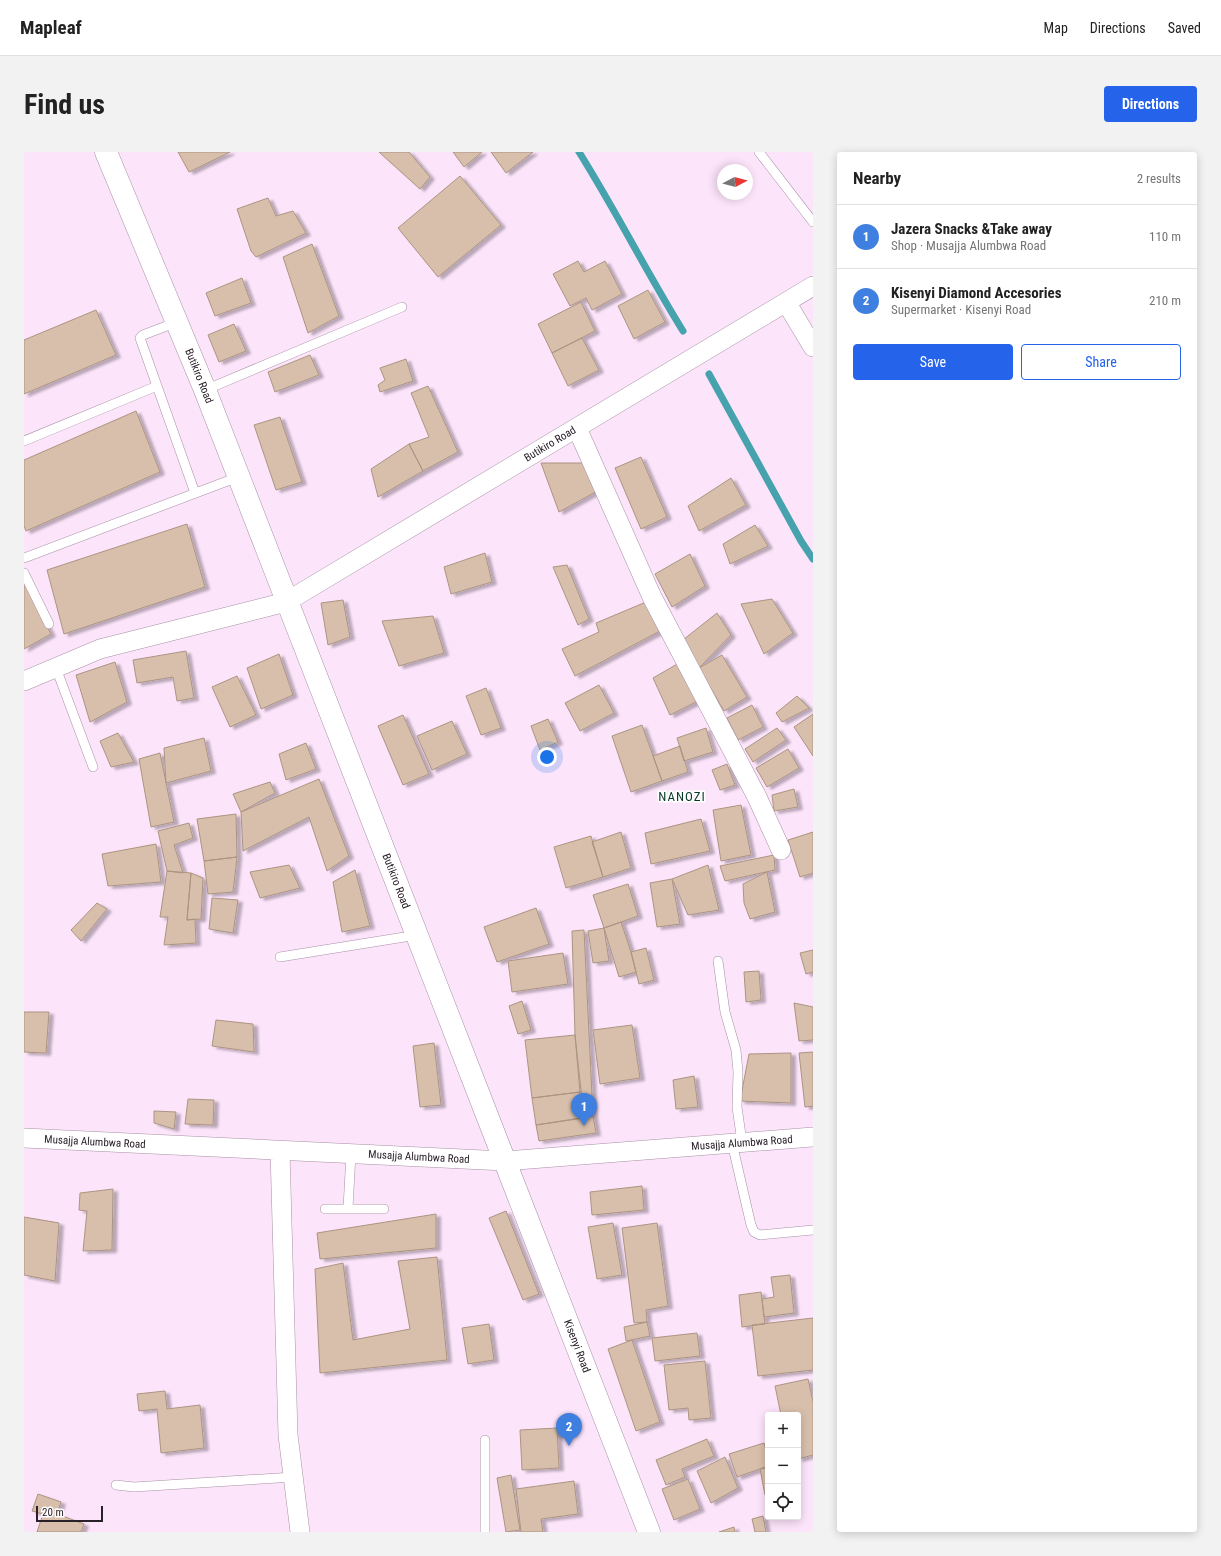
<!DOCTYPE html>
<meta charset="utf-8">
<style>
body{margin:0;font-family:"Roboto Condensed",sans-serif;background:#f2f2f2;color:#222}
.controls{position:absolute;right:12px;bottom:12px;display:grid;overflow:hidden;border-radius:4px;box-shadow:0 2px 10px #0003}
.controls button{width:36px;height:36px;display:grid;place-items:center;padding:0;border:0;border-bottom:1px solid #e0e0e0;background:#fff;color:#222;font:20px sans-serif}
.compass{position:absolute;left:693px;top:12px;width:36px;height:36px;border-radius:50%;background:#fff;box-shadow:0 2px 10px #0003;rotate:83deg}
.scale{position:absolute;left:12px;bottom:10px;width:67px;box-sizing:border-box;padding-left:4px;border:2px solid #292129;border-top:0;font-size:11px;line-height:14px;white-space:nowrap;color:#292129;-webkit-text-stroke:3px #fff;paint-order:stroke}
.you{position:absolute;left:523px;top:605px;width:14px;height:14px;margin:-10px;border:3px solid #fff;border-radius:50%;background:#1a73e8;box-shadow:0 0 0 6px #1a73e833}
.badge{display:grid;place-items:center;width:26px;height:26px;border-radius:50%;background:#2563eb;color:#fff;font-size:13px;font-weight:700}
.pin{position:absolute;translate:-50% -33px;filter:drop-shadow(0 1px 2px #0008)}
.pin::after{content:'';position:absolute;top:21px;width:14px;height:12px;background:inherit;clip-path:polygon(0 0,100% 0,50% 100%)}
.list{margin:0;padding:0;list-style:none}
h2{display:flex;justify-content:space-between;align-items:center;height:52px;margin:0;padding:0 16px;font-size:17px}
h2 small{font-size:13px;font-weight:400;color:#767676}
.list li{display:grid;grid-template-columns:26px 1fr auto;gap:12px;align-items:center;box-sizing:border-box;height:64px;padding:0 16px;border-top:1px solid #e0e0e0}
.list b{display:block;font-size:15px;white-space:nowrap}
.list p{margin:0;font-size:13px;white-space:nowrap;color:#767676}
.list em{font-size:13px;font-style:normal;color:#767676}
.actions{display:flex;gap:8px;padding:12px 16px}
.actions a{flex:1;padding:9px 0;border:1px solid #2563eb;border-radius:4px;text-align:center;font-size:14px;color:#2563eb}
.actions .main{background:#2563eb;color:#fff}
.icon{flex:none;width:22px;height:22px;fill:none;stroke:currentColor;stroke-width:2;stroke-linecap:round;stroke-linejoin:round}
.map{position:relative;flex:none;width:789px;height:1380px;overflow:hidden;border-radius:4px}
header{display:flex;align-items:center;gap:24px;box-sizing:border-box;height:56px;padding:0 20px;background:#fff;border-bottom:1px solid #e0e0e0}
header strong{font-size:19px}
nav{display:flex;gap:22px;margin-inline-start:auto;font-size:14px}
.intro{display:flex;align-items:center;justify-content:space-between;box-sizing:border-box;height:96px;padding:0 24px}
h1{margin:0;font-size:28px}
.button{padding:10px 18px;border-radius:4px;background:#2563eb;color:#fff;font-size:14px;font-weight:700}
main{display:flex;gap:24px;padding:0 24px}
aside{flex:1;background:#fff;border-radius:4px;box-shadow:0 2px 10px #0003}
.map>svg:first-child{display:block}
</style>
<header>
<strong>Mapleaf</strong>
<nav><a>Map</a><a>Directions</a><a>Saved</a></nav>
</header>
<div class="intro"><h1>Find us</h1><a class="button">Directions</a></div>
<main>
<div class="map">
<svg width="789" height="1380" viewBox="0 0 789 1380">
<defs>
<filter id="shadow"><feDropShadow dx="4.5" dy="2.5" stdDeviation="1" flood-color="#0004"/></filter>
</defs>
<rect width="100%" height="100%" fill="#fce4fa"/>
<g fill="none" stroke-linecap="round" stroke-linejoin="round">
<path stroke="#46a2ad" stroke-width="7" d="M 555,0 C 592,59 623,121 659,179
M 685,222 L 777,389 L 789,407"/>
</g>
<path fill="#d8bfac" stroke="#ac9482" filter="url(#shadow)" d="M 154,0 L 206,0 L 165,20 Z
M 355,0 L 385,0 L 406,25 L 396,37 Z
M 429,0 L 458,0 L 440,15 Z
M 467,0 L 509,0 L 482,21 Z
M 436,24 L 477,73 L 414,125 L 374,76 Z
M 244,46 L 252,64 L 269,59 L 282,81 L 232,105 L 227,99 L 213,57 Z
M 288,92 L 315,164 L 284,181 L 259,105 Z
M 554,109 L 560,120 L 581,109 L 598,142 L 568,158 L 562,146 L 546,154 L 529,122 Z
M 218,126 L 227,151 L 191,164 L 182,141 Z
M 624,138 L 641,170 L 610,187 L 594,154 Z
M 557,150 L 571,179 L 528,201 L 514,172 Z
M 72,158 L 92,203 L 0,242 L 0,188 Z
M 210,172 L 222,199 L 195,210 L 184,183 Z
M 558,186 L 575,218 L 544,234 L 528,201 Z
M 286,203 L 295,223 L 251,240 L 244,220 Z
M 382,207 L 389,229 L 356,240 L 354,233 L 361,228 L 356,216 Z
M 404,234 L 434,300 L 399,319 L 385,292 L 405,285 L 387,241 Z
M 112,259 L 136,320 L 2,379 L 0,374 L 0,308 Z
M 256,265 L 278,330 L 252,338 L 230,273 Z
M 385,292 L 399,319 L 354,345 L 347,317 Z
M 617,305 L 643,365 L 617,377 L 591,316 Z
M 517,311 L 564,311 L 575,338 L 535,360 Z
M 707,326 L 722,353 L 675,379 L 664,354 Z
M 163,372 L 181,435 L 40,482 L 23,418 Z
M 731,373 L 744,394 L 706,412 L 699,392 Z
M 461,401 L 468,430 L 427,442 L 420,415 Z
M 666,402 L 681,434 L 648,455 L 631,422 Z
M 543,413 L 565,467 L 554,473 L 529,415 Z
M 0,431 L 27,482 L 0,497 Z
M 748,447 L 769,481 L 740,502 L 717,452 Z
M 319,448 L 326,485 L 304,493 L 297,451 Z
M 622,450 L 636,479 L 551,524 L 538,497 L 575,480 L 572,471 Z
M 693,461 L 707,483 L 675,516 L 655,491 Z
M 409,464 L 420,501 L 375,514 L 358,469 Z
M 162,499 L 170,546 L 153,549 L 149,525 L 113,531 L 109,508 Z
M 255,502 L 269,543 L 237,557 L 223,516 Z
M 698,503 L 723,545 L 700,559 L 675,516 Z
M 91,510 L 103,550 L 66,570 L 52,523 Z
M 655,511 L 676,548 L 646,563 L 629,526 Z
M 213,524 L 232,563 L 206,575 L 188,535 Z
M 575,533 L 590,561 L 556,579 L 541,551 Z
M 462,536 L 477,576 L 457,583 L 442,544 Z
M 773,544 L 785,556 L 758,570 L 752,561 Z
M 728,553 L 739,575 L 714,588 L 703,566 Z
M 789,562 L 789,604 L 770,575 Z
M 379,563 L 405,622 L 379,633 L 354,574 Z
M 524,567 L 534,590 L 516,598 L 507,574 Z
M 428,569 L 443,602 L 408,618 L 393,584 Z
M 618,573 L 638,629 L 607,640 L 588,584 Z
M 682,576 L 689,600 L 660,609 L 653,586 Z
M 753,576 L 762,588 L 729,610 L 721,597 Z
M 94,581 L 110,610 L 87,615 L 76,589 Z
M 180,586 L 187,619 L 142,631 L 140,596 Z
M 282,591 L 292,617 L 262,628 L 255,602 Z
M 656,594 L 664,620 L 638,629 L 629,604 Z
M 764,597 L 775,616 L 743,635 L 732,616 Z
M 136,601 L 150,670 L 127,675 L 115,607 Z
M 703,612 L 711,633 L 696,638 L 688,618 Z
M 295,627 L 325,704 L 303,719 L 285,665 L 219,699 L 217,660 Z
M 246,630 L 251,641 L 217,660 L 209,642 Z
M 770,637 L 774,655 L 750,659 L 748,643 Z
M 717,653 L 727,703 L 697,709 L 689,658 Z
M 212,662 L 213,705 L 180,709 L 173,667 Z
M 677,667 L 686,699 L 627,712 L 621,681 Z
M 165,671 L 169,686 L 150,693 L 159,721 L 143,719 L 134,679 Z
M 597,680 L 607,716 L 579,725 L 568,690 Z
M 789,680 L 789,721 L 776,725 L 764,688 Z
M 567,684 L 579,725 L 542,736 L 530,695 Z
M 132,692 L 137,730 L 84,734 L 78,702 Z
M 750,703 L 751,718 L 701,729 L 696,714 Z
M 213,705 L 209,740 L 184,742 L 180,709 Z
M 265,713 L 276,736 L 236,746 L 226,720 Z
M 684,713 L 695,758 L 664,763 L 648,727 Z
M 331,718 L 346,774 L 318,780 L 309,730 Z
M 143,719 L 167,721 L 163,768 L 171,767 L 172,791 L 140,793 L 144,765 L 136,765 Z
M 743,720 L 751,760 L 726,767 L 720,751 L 719,732 Z
M 167,721 L 179,726 L 177,767 L 163,768 Z
M 648,727 L 656,772 L 633,775 L 626,731 Z
M 604,732 L 614,764 L 580,776 L 569,743 Z
M 188,746 L 214,748 L 209,781 L 185,777 Z
M 73,751 L 83,757 L 57,789 L 47,778 Z
M 512,756 L 525,792 L 473,810 L 460,775 Z
M 597,770 L 607,800 L 612,820 L 595,825 L 580,776 Z
M 580,776 L 585,809 L 569,811 L 564,779 Z
M 560,778 L 569,964 L 560,966 L 551,883 L 548,779 Z
M 622,796 L 630,828 L 615,832 L 607,800 Z
M 789,798 L 789,820 L 782,822 L 776,801 Z
M 539,801 L 544,832 L 488,840 L 484,809 Z
M 735,819 L 737,848 L 722,850 L 720,820 Z
M 498,849 L 507,878 L 494,882 L 485,854 Z
M 770,851 L 789,855 L 789,888 L 775,889 Z
M 0,860 L 25,860 L 22,901 L 0,900 Z
M 192,868 L 229,872 L 230,900 L 188,894 Z
M 608,873 L 616,926 L 576,932 L 569,878 Z
M 551,883 L 556,940 L 508,946 L 501,888 Z
M 410,891 L 417,953 L 396,955 L 389,894 Z
M 789,900 L 789,954 L 781,955 L 775,901 Z
M 767,901 L 767,951 L 716,949 L 725,902 Z
M 670,924 L 674,955 L 652,957 L 649,928 Z
M 556,940 L 560,966 L 512,973 L 508,946 Z
M 164,947 L 190,948 L 189,973 L 161,972 Z
M 130,959 L 152,960 L 150,977 L 130,971 Z
M 569,964 L 572,981 L 515,989 L 512,973 Z
M 618,1034 L 620,1058 L 568,1063 L 566,1040 Z
M 89,1037 L 88,1098 L 59,1099 L 63,1059 L 55,1058 L 56,1041 Z
M 482,1059 L 515,1142 L 499,1148 L 465,1066 Z
M 412,1062 L 412,1096 L 296,1107 L 293,1081 Z
M 0,1065 L 35,1071 L 31,1129 L 0,1123 Z
M 589,1071 L 598,1123 L 573,1127 L 564,1075 Z
M 633,1071 L 644,1154 L 622,1158 L 623,1170 L 610,1171 L 598,1076 Z
M 413,1105 L 423,1208 L 296,1221 L 291,1117 L 319,1111 L 329,1188 L 386,1177 L 374,1109 Z
M 766,1123 L 770,1161 L 740,1165 L 738,1147 L 750,1145 L 747,1125 Z
M 737,1140 L 741,1172 L 718,1175 L 715,1143 Z
M 789,1166 L 789,1218 L 734,1224 L 728,1173 Z
M 623,1170 L 626,1184 L 602,1189 L 600,1175 Z
M 465,1172 L 470,1208 L 444,1212 L 438,1176 Z
M 673,1181 L 676,1204 L 631,1209 L 628,1186 Z
M 608,1188 L 636,1270 L 612,1279 L 584,1197 Z
M 681,1209 L 687,1266 L 665,1268 L 664,1256 L 645,1258 L 640,1213 Z
M 784,1227 L 789,1250 L 789,1303 L 774,1307 L 774,1263 L 757,1263 L 751,1234 Z
M 141,1239 L 143,1257 L 176,1253 L 180,1296 L 137,1301 L 133,1257 L 115,1259 L 113,1242 Z
M 533,1276 L 535,1316 L 498,1318 L 496,1278 Z
M 683,1287 L 690,1304 L 658,1317 L 661,1325 L 642,1333 L 632,1308 Z
M 740,1291 L 744,1304 L 744,1314 L 713,1325 L 705,1302 Z
M 701,1305 L 714,1336 L 687,1351 L 673,1319 Z
M 744,1316 L 744,1343 L 741,1343 L 736,1317 Z
M 487,1323 L 496,1378 L 482,1380 L 473,1326 Z
M 664,1327 L 676,1357 L 650,1368 L 638,1337 Z
M 550,1329 L 554,1362 L 517,1367 L 519,1380 L 497,1380 L 492,1337 Z
M 14,1342 L 37,1350 L 33,1362 L 60,1372 L 57,1380 L 13,1380 L 19,1362 L 8,1359 Z
M 739,1364 L 742,1380 L 731,1380 L 728,1367 Z
M 710,1375 L 711,1380 L 695,1380 Z"/>
<g fill="none" stroke-linecap="round" stroke-linejoin="round">
<g stroke="#a791a5" stroke-width="10">
<path id="service" d="M 735,0 L 789,70
M 153,170 L 119,183 L 116,186 L 171,341
M 181,238 L 378,155
M 0,289 L 133,234
M 0,406 L 214,325
M 0,421 L 25,472
M 32,516 L 69,615
M 256,805 L 393,783
M 694,809 L 701,860 L 712,898 L 714,920 L 713,955 L 718,990
M 708,991 L 727,1073 L 730,1080 L 736,1083 L 789,1078
M 324,1056 L 327,1002
M 301,1057 L 360,1057
M 92,1333 L 110,1335 L 270,1325
M 461,1380 L 461,1288"/>
</g>
<g stroke="#a791a5" stroke-width="20">
<path id="minor" d="M 762,150 L 789,195
M 553,276 L 628,445 L 733,645 L 757,698
M 0,529 L 76,497 L 262,450 L 789,134
M 0,986 L 481,1009 L 789,985
M 256,999 L 264,1283 L 276,1380"/>
</g>
<g stroke="#a791a5" stroke-width="23">
<path id="secondary" d="M 82,0 L 181,238 L 625,1380"/>
</g>
<use href="#service" stroke="#fff" stroke-width="9"/>
<use href="#minor" stroke="#fff" stroke-width="19"/>
<use href="#secondary" stroke="#fff" stroke-width="22"/>
</g>
<g text-anchor="middle" dominant-baseline="central" stroke-width="3.5" stroke-linejoin="round" paint-order="stroke">
<g font-size="11" fill="#292129" stroke="#fff">
<text transform="translate(175 224) rotate(68)">Butikiro Road</text>
<text transform="translate(526 292) rotate(-31)">Butikiro Road</text>
<text transform="translate(372 729) rotate(69)">Butikiro Road</text>
<text transform="translate(71 990) rotate(3)">Musajja Alumbwa Road</text>
<text transform="translate(718 991) rotate(-4)">Musajja Alumbwa Road</text>
<text transform="translate(395 1005) rotate(3)">Musajja Alumbwa Road</text>
<text transform="translate(553 1194) rotate(69)">Kisenyi Road</text>
</g>
<g font-size="13" letter-spacing="1" fill="#083927" stroke="#fff">
<text x="658" y="644">NANOZI</text>
</g>
</g>
</svg>
<div class="controls">
<button>+</button>
<button>−</button>
<button><svg class="icon" aria-label="locate" viewBox="0 0 24 24"><circle cx="12" cy="12" r="6"/><path d="M12 2v4M12 18v4M2 12h4M18 12h4"/></svg></button>
</div>
<svg class="compass" viewBox="-18 -18 36 36"><path d="M0-13l5 13h-10z" fill="#e53935"/><path d="M0 13l5-13h-10z" fill="#767676"/></svg>
<div class="scale">20 m</div>
<div class="you"></div>
<div class="pin badge" style="left:560px;top:974px;background:#3f7fe0">1</div>
<div class="pin badge" style="left:545px;top:1294px;background:#3f7fe0">2</div>
</div>
<aside>
<h2>Nearby<small>2 results</small></h2>
<ul class="list">
<li><span class="badge" style="background:#3f7fe0">1</span><div><b>Jazera Snacks &amp;Take away</b><p>Shop · Musajja Alumbwa Road</p></div><em>110 m</em></li>
<li><span class="badge" style="background:#3f7fe0">2</span><div><b>Kisenyi Diamond Accesories</b><p>Supermarket · Kisenyi Road</p></div><em>210 m</em></li>
</ul>
<div class="actions"><a class="main">Save</a><a>Share</a></div>
</aside>
</main>
